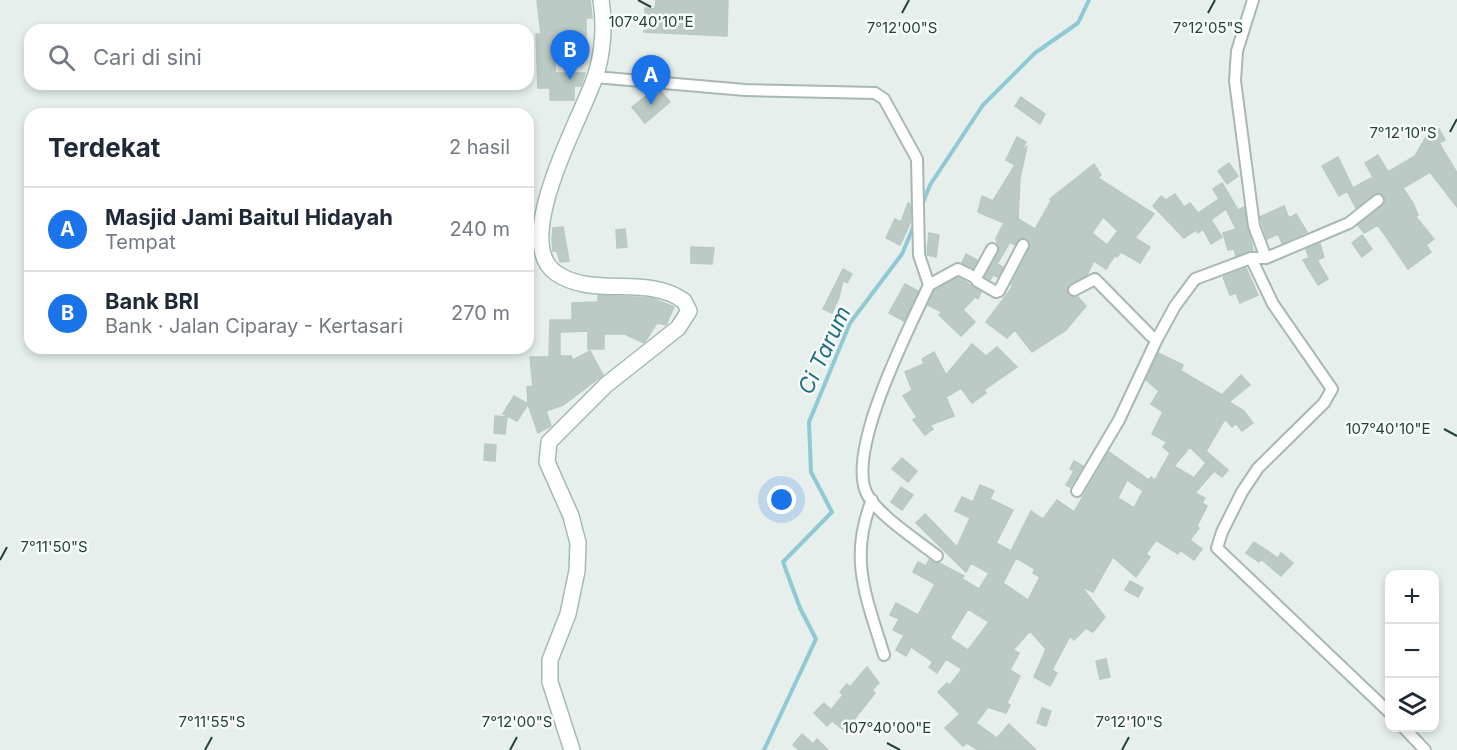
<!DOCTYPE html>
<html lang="id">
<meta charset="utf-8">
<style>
body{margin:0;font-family:Inter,sans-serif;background:#f6f6f7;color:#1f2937}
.controls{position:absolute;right:18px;bottom:18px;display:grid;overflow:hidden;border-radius:12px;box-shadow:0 3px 9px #0003}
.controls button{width:54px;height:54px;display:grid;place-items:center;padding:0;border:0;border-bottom:2px solid #e0e1e3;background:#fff;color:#1f2937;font:30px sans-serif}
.you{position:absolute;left:782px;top:500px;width:21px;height:21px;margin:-15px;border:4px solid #fff;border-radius:50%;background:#1a73e8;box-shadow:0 0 0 9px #1a73e833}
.badge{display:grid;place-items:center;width:39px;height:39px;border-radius:50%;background:#1a73e8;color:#fff;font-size:20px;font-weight:700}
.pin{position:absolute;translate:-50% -50px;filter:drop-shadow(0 2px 3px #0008)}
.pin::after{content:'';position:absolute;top:32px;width:21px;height:18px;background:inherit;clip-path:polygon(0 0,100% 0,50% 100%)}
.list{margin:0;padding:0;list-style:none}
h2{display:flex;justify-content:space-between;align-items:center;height:78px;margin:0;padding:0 24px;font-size:26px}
h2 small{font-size:20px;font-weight:400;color:#747a83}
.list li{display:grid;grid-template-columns:39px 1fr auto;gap:18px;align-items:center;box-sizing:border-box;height:84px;padding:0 24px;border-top:2px solid #e0e1e3}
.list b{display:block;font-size:22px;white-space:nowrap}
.list p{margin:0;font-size:20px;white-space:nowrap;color:#747a83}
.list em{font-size:20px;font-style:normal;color:#747a83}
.icon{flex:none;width:33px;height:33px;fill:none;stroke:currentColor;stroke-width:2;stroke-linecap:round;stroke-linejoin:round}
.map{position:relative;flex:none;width:1457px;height:750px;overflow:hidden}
.search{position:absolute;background:#fff;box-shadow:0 3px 9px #0003;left:24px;top:24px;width:510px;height:66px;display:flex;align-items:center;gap:15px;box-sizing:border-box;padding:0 21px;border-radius:18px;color:#747a83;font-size:22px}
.panel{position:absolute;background:#fff;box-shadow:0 3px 9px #0003;left:24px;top:108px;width:510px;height:246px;border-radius:18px}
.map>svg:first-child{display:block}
</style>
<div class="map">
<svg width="1457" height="750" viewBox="0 0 1457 750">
<rect width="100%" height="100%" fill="#e6efeb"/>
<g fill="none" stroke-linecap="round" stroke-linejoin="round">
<path stroke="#8ec9d4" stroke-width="4" d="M 922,205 L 930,185 L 983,105 L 1035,53 L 1078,23 L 1089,0
M 764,750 L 816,639 L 800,608 L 783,562 L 832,512 L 811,472 L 809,422 L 850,323 L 902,254 L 915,223"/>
</g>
<path fill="#bbcac4" stroke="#b8c9c2" stroke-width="1.5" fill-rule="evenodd" d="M 537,0 L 590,0 L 592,18 L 586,18 L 586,49 L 555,49 L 555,73 L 585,73 L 581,86 L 574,86 L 574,100 L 550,100 L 550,88 L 538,88 L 536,34 L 541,34 Z
M 656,0 L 728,0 L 727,36 L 644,32 L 645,8 L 655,9 Z
M 654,90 L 660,90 L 670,102 L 645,123 L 632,107 Z
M 1021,97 L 1045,114 L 1040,124 L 1015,106 Z
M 1439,129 L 1445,140 L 1439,143 L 1457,173 L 1457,207 L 1430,172 L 1403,188 L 1413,203 L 1418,215 L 1416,217 L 1434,239 L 1426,245 L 1431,252 L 1408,269 L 1378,225 L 1364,233 L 1358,225 L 1383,205 L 1385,199 L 1383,195 L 1374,194 L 1356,208 L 1347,191 L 1339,196 L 1322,166 L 1338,157 L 1353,188 L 1373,177 L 1365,163 L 1378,155 L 1388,172 L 1415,156 L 1426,137 Z
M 1017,137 L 1026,142 L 1020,154 L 1027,146 L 1020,178 L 1018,219 L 1035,229 L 1051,201 L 1050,199 L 1094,164 L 1101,175 L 1098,178 L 1154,214 L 1135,238 L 1150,247 L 1140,263 L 1121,252 L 1117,257 L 1115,255 L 1106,269 L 1094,261 L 1087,275 L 1071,283 L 1067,289 L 1070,296 L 1078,297 L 1086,306 L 1066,330 L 1032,352 L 1015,330 L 1007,338 L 986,322 L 1013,286 L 1011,285 L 1030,248 L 1030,242 L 1023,238 L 1015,245 L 1010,242 L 997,264 L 1003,267 L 998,277 L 993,275 L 990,280 L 985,277 L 999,252 L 996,238 L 1004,223 L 978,212 L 982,196 L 993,201 L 1015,165 L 1006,160 ZM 1103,217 L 1118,231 L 1107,245 L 1092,233 Z
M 1229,163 L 1238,176 L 1227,184 L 1218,171 Z
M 1222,183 L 1238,210 L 1244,207 L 1253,250 L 1236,256 L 1234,249 L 1228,250 L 1223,233 L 1236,229 L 1226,209 L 1211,220 L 1222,237 L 1211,244 L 1203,229 L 1198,233 L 1196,230 L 1184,238 L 1153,206 L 1161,196 L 1166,200 L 1175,194 L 1184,207 L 1190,203 L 1198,213 L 1219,199 L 1213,189 Z
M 908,203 L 910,204 L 911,221 L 900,245 L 886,238 L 895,219 L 901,222 Z
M 1284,206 L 1289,218 L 1296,214 L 1307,232 L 1282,243 L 1278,234 L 1267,239 L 1260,217 Z
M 563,227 L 569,261 L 560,262 L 557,251 L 553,251 L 552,238 L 553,228 Z
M 625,229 L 627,247 L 617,248 L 616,230 Z
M 929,233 L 939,235 L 936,257 L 927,255 Z
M 1362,235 L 1372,249 L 1362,257 L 1352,243 Z
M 1320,244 L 1324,257 L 1317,260 L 1328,279 L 1318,285 L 1303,260 L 1309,258 L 1306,249 Z
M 691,247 L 714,248 L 712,264 L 691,263 Z
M 966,254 L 977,260 L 973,268 L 962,263 Z
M 1246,268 L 1258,295 L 1240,303 L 1236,293 L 1230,295 L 1223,277 Z
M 843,269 L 852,274 L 847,283 L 843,280 L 839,297 L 832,313 L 823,309 Z
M 958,277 L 981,292 L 978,299 L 975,297 L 963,310 L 975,322 L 961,336 L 939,315 L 942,312 L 928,305 L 935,290 Z
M 905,284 L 918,291 L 904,321 L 889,313 Z
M 598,295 L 652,298 L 674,307 L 666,325 L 657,323 L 644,343 L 625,334 L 604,334 L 604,349 L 588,349 L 588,331 L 560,332 L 560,356 L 571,356 L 573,360 L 590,351 L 603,375 L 563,405 L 546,411 L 551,426 L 538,433 L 528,404 L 527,387 L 533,386 L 530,357 L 549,357 L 550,320 L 572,320 L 572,303 L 598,302 Z
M 972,344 L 986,356 L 997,347 L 1017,367 L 984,390 L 986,393 L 972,403 L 961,388 L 946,397 L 954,416 L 930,425 L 933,429 L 925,435 L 913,420 L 917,417 L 903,396 L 912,390 L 905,372 L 924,364 L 922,359 L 934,352 L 946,375 Z
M 1158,353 L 1183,365 L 1181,371 L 1222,395 L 1241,375 L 1250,385 L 1229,402 L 1244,411 L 1253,423 L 1242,431 L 1236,423 L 1232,427 L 1225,419 L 1206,451 L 1228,470 L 1222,477 L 1214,471 L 1195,493 L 1205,498 L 1202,503 L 1207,506 L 1197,526 L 1199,528 L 1190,540 L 1202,549 L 1194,560 L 1180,550 L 1178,554 L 1156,540 L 1146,554 L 1150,557 L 1136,577 L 1113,557 L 1093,592 L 1081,586 L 1105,617 L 1093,632 L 1086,628 L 1074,640 L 1070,636 L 1052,670 L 1057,673 L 1050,686 L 1034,677 L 1046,649 L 1030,631 L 1013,650 L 1019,653 L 1010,670 L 1020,676 L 1007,703 L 1010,705 L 1006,713 L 988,707 L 976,723 L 997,738 L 1009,724 L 1036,750 L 978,750 L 967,743 L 963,746 L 945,728 L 960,714 L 938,692 L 947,683 L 950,685 L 962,669 L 946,659 L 937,673 L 929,667 L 933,662 L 911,647 L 906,656 L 896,650 L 904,635 L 893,630 L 899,619 L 890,615 L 896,603 L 918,615 L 935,584 L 913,572 L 918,562 L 926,566 L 929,560 L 939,563 L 964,576 L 962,579 L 979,589 L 989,573 L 971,563 L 966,572 L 916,523 L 925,514 L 957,547 L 970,518 L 955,511 L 962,497 L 973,502 L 980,485 L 994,491 L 990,499 L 1013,510 L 996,543 L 1011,551 L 1031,511 L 1043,519 L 1057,500 L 1074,512 L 1109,452 L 1149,480 L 1151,477 L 1155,480 L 1170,453 L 1163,447 L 1167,442 L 1152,434 L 1163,412 L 1151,404 L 1159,391 L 1146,380 ZM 1190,447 L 1206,463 L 1194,478 L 1174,466 ZM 1127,480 L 1143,491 L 1134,508 L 1118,498 ZM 1016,558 L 1035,569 L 1033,573 L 1040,577 L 1028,600 L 1003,583 ZM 968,609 L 989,622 L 968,650 L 950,638 Z
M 514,396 L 528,404 L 517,421 L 503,414 Z
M 495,416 L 507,417 L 505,434 L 494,433 Z
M 485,444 L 496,445 L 495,461 L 484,460 Z
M 902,458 L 917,471 L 908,482 L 892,469 Z
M 1074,461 L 1083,466 L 1070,487 L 1066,485 L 1074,471 L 1070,469 Z
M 901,487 L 913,495 L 902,510 L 891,502 Z
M 1254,542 L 1278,558 L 1281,553 L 1293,563 L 1281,576 L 1261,559 L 1259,562 L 1246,553 Z
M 1130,581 L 1143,588 L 1138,597 L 1125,590 Z
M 1106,659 L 1110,677 L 1100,679 L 1096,661 Z
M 867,667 L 879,683 L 872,690 L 875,693 L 845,731 L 832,721 L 827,726 L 814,713 L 824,703 L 831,710 L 843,695 L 840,692 L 847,684 L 850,687 Z
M 1042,708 L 1051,711 L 1046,726 L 1037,723 Z
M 802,734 L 813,744 L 817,739 L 828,750 L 799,750 L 793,745 Z"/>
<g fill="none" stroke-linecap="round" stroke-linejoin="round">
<g stroke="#a8b8b2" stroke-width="14">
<path id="street" d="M 595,77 L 745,90 L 875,93 L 884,99 L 917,159 L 919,255 L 929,285 C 910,327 843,455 868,496 C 882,518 917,540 937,556
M 1251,258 L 1273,304 L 1332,389 L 1324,403 L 1258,468 L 1242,492 L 1222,532 L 1217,548 L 1390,713
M 1266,258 L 1349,223 L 1378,200
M 976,278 L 977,281 L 996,292 L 999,291 L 1023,245
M 929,285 L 958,269 L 976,278 L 992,249
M 1074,290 L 1095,279 L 1151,336 L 1157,339 L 1175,306 L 1195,279 L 1251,258 L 1266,258 L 1254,226 L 1235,81 L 1237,51 L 1253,0
M 1077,491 L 1119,420 L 1157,339
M 872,500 C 848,559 867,599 884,655
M 1404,728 L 1425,750"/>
</g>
<g stroke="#a4bbb3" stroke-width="18">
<path id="secondary" d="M 572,750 L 550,682 L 550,660 L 568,614 L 577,571 L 578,543 L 571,516 L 547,462 L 549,442 L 606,385 L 678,328 L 689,311 L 684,301 C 648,274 593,299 556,273 C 510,241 582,117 595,77 C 603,54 605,24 601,0"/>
</g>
<use href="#street" stroke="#fff" stroke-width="10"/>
<use href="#secondary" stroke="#fff" stroke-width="15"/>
</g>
<path fill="none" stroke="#24423a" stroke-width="2" d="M 638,0 L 651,7M 902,13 L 909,0M 1208,13 L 1215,0M 1450,132 L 1457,119M 1444,429 L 1457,436M 0,560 L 7,547M 887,743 L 900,750M 205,750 L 212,737M 510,750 L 517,737M 1122,750 L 1129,737"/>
<g text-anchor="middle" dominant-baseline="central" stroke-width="5" stroke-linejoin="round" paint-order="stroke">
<g font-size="22" font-style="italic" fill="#1c6f80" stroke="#f7fbf9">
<text transform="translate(824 350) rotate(-65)">Ci Tarum</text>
</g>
</g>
<g font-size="15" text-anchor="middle" fill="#24423a" stroke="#f7fbf9" stroke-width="5" stroke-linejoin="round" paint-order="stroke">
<text x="651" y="27">107°40'10"E</text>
<text x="902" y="33">7°12'00"S</text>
<text x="1208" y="33">7°12'05"S</text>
<text x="1403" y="138">7°12'10"S</text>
<text x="1388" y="434">107°40'10"E</text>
<text x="54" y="552">7°11'50"S</text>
<text x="212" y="727">7°11'55"S</text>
<text x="517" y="727">7°12'00"S</text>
<text x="1129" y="727">7°12'10"S</text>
<text x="887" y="733">107°40'00"E</text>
</g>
</svg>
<div class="controls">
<button>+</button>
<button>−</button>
<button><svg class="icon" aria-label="layers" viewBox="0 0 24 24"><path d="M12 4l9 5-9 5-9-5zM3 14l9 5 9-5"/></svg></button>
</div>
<div class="you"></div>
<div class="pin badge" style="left:651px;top:105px">A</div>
<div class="pin badge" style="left:570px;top:80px">B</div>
<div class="search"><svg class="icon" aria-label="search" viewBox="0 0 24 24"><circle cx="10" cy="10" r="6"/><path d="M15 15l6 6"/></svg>Cari di sini</div>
<section class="panel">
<h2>Terdekat<small>2 hasil</small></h2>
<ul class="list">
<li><span class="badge">A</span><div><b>Masjid Jami Baitul Hidayah</b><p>Tempat</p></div><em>240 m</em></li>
<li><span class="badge">B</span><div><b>Bank BRI</b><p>Bank · Jalan Ciparay - Kertasari</p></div><em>270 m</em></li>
</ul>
</section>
</div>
